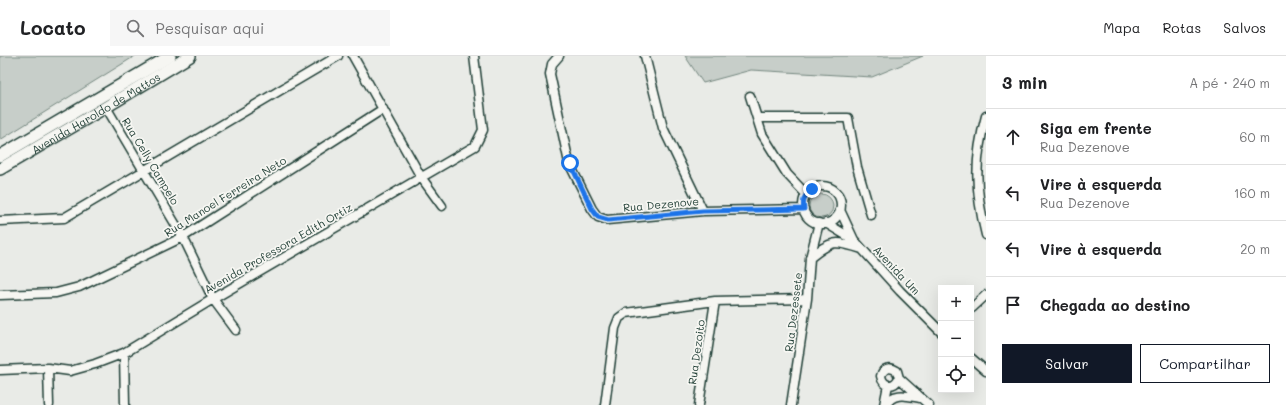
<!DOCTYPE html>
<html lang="pt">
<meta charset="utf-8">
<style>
body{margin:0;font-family:Mali,sans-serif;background:#f6f6f6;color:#202124}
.controls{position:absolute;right:12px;bottom:12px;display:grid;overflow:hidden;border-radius:0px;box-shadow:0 4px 16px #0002}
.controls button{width:36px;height:36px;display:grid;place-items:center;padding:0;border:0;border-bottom:1px solid #e0e0e0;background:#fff;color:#202124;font:20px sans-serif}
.stop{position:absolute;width:12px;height:12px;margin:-9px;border:3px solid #1a73e8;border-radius:50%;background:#fff}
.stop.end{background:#1a73e8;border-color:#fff;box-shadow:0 1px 4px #0008}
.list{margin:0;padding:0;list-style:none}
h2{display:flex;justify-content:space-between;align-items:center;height:52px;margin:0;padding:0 16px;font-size:17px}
h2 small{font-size:13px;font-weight:400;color:#757577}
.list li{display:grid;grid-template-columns:26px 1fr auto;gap:12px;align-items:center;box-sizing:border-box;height:56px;padding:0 16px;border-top:1px solid #e0e0e0}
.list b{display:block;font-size:15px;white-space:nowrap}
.list p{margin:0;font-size:13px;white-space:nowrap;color:#757577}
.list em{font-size:13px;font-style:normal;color:#757577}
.actions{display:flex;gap:8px;padding:12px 16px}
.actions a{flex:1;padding:9px 0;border:1px solid #111827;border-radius:0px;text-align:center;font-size:14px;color:#111827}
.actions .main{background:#111827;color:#fff}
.icon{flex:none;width:22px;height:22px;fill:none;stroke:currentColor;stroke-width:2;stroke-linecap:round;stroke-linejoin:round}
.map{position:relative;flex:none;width:986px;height:349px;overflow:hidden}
header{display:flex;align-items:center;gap:24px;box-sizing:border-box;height:56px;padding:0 20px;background:#fff;border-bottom:1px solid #e0e0e0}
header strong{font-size:19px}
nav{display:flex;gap:22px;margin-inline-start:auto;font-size:14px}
.search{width:280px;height:36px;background:#f6f6f6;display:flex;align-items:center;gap:10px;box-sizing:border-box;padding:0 14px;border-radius:0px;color:#757577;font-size:15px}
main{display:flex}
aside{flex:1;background:#fff}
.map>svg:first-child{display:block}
</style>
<header>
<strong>Locato</strong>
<div class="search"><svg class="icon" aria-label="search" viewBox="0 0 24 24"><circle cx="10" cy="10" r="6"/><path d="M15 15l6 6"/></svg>Pesquisar aqui</div>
<nav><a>Mapa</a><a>Rotas</a><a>Salvos</a></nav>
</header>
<main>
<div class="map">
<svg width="986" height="349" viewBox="0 0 986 349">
<rect width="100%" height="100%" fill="#e9ebe7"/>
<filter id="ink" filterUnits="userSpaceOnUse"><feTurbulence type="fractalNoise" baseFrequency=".025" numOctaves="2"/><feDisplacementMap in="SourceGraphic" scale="8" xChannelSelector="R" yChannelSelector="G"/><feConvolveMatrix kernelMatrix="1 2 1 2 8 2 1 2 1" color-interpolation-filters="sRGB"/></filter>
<g filter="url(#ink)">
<path fill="#c7cec9" stroke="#73867e" d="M 0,0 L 135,0 L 0,84 Z
M 685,0 L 923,0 L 872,21 L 751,14 L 703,27 Z
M809 150a12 12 0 1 1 24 0a12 12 0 1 1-24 0Z"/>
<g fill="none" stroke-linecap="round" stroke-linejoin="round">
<g stroke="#1f3d34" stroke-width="11">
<path id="street" d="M 353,0 L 421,121 L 442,150
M 559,0 L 552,8 L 550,18 L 569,107 L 592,153 L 598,161 L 607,164 L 703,155 L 804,153
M 645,0 L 663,72 L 703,155
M 750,40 L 762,78 L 787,118 L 806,138
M 106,51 L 183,181 L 213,243 L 236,274
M 986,60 C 974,103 975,135 986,179
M 757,62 L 848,62 L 857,111 L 871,159
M803 149a19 19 0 1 1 38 0a19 19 0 1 1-38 0Z
M 840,154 L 854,184 L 900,235 L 941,276
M 0,165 L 64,162 L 338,0
M 826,167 L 854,184
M 810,202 C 832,184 835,184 862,193
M 0,239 L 56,237 L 79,231 L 183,181 L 383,53
M 972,252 L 986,239
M 124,297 L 125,349
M 971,302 L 986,315
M 48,312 L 49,349
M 0,314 L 48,312 L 70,315 L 95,308 L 124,297 L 213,243 L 475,90 L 483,74 L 474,0
M 899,322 C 894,332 883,331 881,320 C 883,312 890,310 897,315 L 899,322 L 929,349
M 605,349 L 615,272 L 619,262 L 626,257 L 715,245 L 807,243
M 699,349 L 715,245
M 791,349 L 807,243 L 810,202 L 819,167
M 884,349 L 888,329
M 886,349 C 893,335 908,340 920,342"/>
</g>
<g stroke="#1f3d34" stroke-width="14">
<g id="secondary">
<path d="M 0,100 L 170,0"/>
<path id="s1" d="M 0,113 L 106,51 L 190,0"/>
</g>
</g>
<use href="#street" stroke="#f6f6f2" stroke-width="8"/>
<use href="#secondary" stroke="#f6f6f2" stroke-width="11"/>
</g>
</g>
<g fill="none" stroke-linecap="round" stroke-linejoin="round" filter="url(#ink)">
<path stroke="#1a73e8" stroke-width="5" d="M 570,107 L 592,153 L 598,161 L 608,164 L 703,155 L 804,153 C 802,144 805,139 812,133"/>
</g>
<g text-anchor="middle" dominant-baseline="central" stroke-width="3.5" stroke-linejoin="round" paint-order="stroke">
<g font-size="11" fill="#1f3d34" stroke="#f6f6f2">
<text stroke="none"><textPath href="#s1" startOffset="111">Avenida Haroldo de Mattos</textPath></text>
<text transform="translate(151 105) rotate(59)">Rua Celly Campelo</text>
<text transform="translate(225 140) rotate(-32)">Rua Manoel Ferreira Neto</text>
<text transform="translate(661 148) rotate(-5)">Rua Dezenove</text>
<text transform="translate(278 192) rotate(-30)">Avenida Professora Edith Ortiz</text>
<text transform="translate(897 214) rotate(47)">Avenida Um</text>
<text transform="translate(793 256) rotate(-83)">Rua Dezessete</text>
<text transform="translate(696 296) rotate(-82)">Rua Dezoito</text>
</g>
</g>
</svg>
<div class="controls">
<button>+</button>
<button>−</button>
<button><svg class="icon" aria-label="locate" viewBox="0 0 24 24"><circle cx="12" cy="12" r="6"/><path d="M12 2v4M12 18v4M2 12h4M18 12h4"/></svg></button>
</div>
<div class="stop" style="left:570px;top:107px"></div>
<div class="stop end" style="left:812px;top:133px"></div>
</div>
<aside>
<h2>3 min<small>A pé · 240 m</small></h2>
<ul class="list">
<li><svg class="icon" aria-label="ahead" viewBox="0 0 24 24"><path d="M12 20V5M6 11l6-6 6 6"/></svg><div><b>Siga em frente</b><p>Rua Dezenove</p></div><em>60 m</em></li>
<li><svg class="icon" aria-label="left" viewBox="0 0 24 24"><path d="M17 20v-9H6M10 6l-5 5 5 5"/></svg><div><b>Vire à esquerda</b><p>Rua Dezenove</p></div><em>160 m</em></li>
<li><svg class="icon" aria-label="left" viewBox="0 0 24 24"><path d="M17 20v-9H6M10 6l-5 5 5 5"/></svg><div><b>Vire à esquerda</b></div><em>20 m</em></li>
<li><svg class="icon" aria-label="arrive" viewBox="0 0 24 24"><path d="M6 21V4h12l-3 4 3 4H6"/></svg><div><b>Chegada ao destino</b></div></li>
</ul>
<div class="actions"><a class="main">Salvar</a><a>Compartilhar</a></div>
</aside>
</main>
